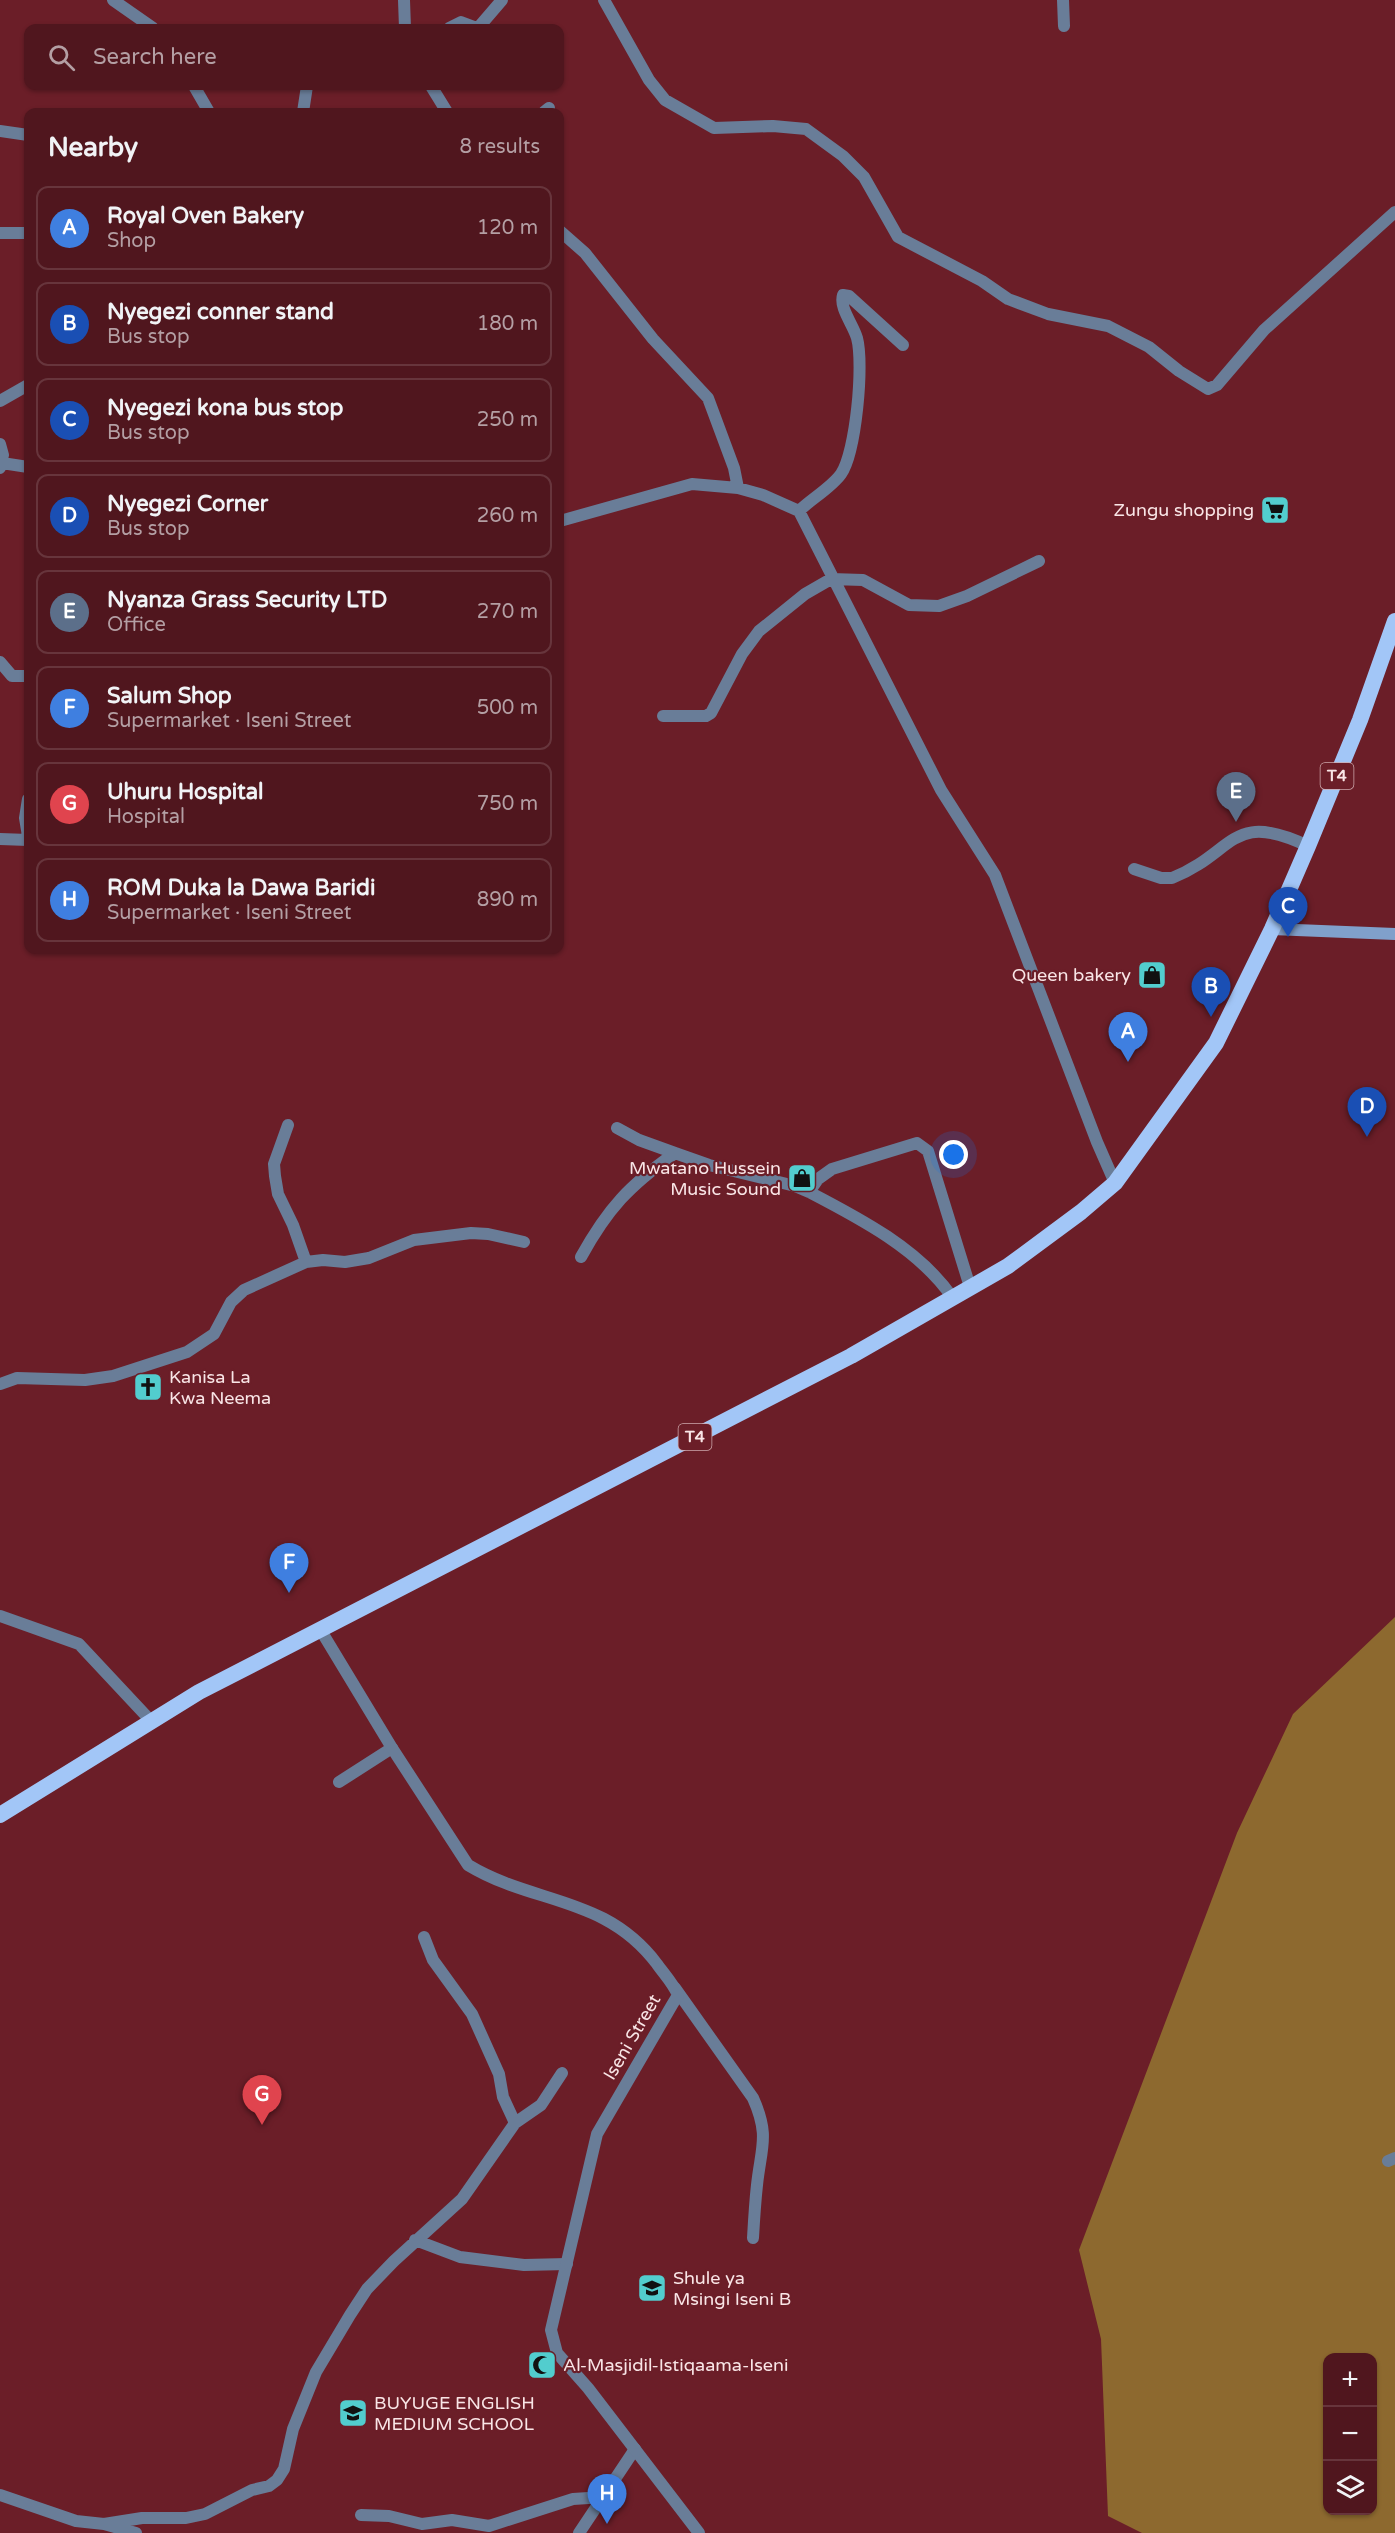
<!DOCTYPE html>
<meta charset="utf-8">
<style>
body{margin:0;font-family:"Varela Round",sans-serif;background:#5a232b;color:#f1f3f6}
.controls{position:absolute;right:18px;bottom:18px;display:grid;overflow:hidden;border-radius:12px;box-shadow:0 2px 4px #0004}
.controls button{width:54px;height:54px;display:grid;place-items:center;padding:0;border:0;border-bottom:2px solid #67353c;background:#50161e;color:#f1f3f6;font:30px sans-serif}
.you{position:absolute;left:954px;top:1155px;width:21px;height:21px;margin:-15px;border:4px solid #fff;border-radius:50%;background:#1a73e8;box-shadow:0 0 0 9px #1a73e833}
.badge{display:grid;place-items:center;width:39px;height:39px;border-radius:50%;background:#52cdce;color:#fff;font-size:20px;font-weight:700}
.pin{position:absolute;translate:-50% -50px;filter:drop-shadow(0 2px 3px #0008)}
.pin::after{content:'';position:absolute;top:32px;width:21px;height:18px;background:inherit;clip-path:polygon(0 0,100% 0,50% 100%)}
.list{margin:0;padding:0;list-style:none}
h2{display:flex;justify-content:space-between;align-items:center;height:78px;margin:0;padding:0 24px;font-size:26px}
h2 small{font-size:20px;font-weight:400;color:#b49fa4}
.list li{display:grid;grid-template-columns:39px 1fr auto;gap:18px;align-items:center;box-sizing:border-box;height:84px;margin:0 12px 12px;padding:0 12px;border:2px solid #67353c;border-radius:12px}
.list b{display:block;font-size:22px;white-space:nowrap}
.list p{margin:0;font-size:20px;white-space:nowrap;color:#b49fa4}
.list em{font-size:20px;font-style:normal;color:#b49fa4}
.icon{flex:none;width:33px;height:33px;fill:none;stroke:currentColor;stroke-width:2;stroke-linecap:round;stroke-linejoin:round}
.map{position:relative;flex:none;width:1395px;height:2533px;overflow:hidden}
.search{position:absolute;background:#50161e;box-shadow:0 2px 4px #0004;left:24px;top:24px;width:540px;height:66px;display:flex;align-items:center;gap:15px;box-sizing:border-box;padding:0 21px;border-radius:12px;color:#b49fa4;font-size:22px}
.panel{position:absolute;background:#50161e;box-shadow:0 2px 4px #0004;left:24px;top:108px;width:540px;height:846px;border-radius:12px}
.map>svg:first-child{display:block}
</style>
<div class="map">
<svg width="1395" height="2533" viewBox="0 0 1395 2533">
<rect width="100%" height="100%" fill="#6b1e28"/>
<path fill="#8d692f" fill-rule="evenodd" d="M 1395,1617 L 1395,2533 L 1142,2533 L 1108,2516 L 1101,2339 L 1079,2250 L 1237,1833 L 1293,1714 ZM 1328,2358 L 1372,2358 L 1372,2510 L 1328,2510 Z"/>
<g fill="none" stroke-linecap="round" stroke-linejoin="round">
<path stroke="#697d98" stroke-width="12" d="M 113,0 L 153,28
M 404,0 L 405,28
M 604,0 L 649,80 L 665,100 L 714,128 L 773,126 L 806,129 L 843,156 L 864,177 L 898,237 L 982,281 L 1008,299 L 1048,314 L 1108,326 L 1149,347 L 1179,371 L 1208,389 L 1217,385 L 1264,330 L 1395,212
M 1063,0 L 1064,26
M 449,28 L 461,22 L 477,28
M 478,28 L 502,0
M 194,86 L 209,112
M 431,86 L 447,112
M 303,112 L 307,86
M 544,112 L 549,108
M 0,131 L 28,135
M 560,231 L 585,253 L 653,339 L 708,398 L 734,468 L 738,488
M 0,233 L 28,233
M 0,401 L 28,385
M 0,444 L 3,455 L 0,468
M 2,463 L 28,467
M 799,511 C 811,499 831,488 841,474 C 856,452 864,364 857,338 C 853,324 839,308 843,295 L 849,296 L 903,345
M 560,521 L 692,484 L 738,488 L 763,495 L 799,511 L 941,790 L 995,875 L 1097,1142 L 1115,1183
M 0,662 L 12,676 L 28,676
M 663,716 L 706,716 L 711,713 L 742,654 L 759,631 L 805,594 L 831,579 L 863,580 L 909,605 L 939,606 L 967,596 L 1039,561
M 28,799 L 25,818 L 28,836
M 0,839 L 28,840
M 1134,869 L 1161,878 L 1172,878 C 1235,853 1230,809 1308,846
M 288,1125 L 274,1164 L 275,1176 L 278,1194 L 293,1225 L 306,1262
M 617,1128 L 639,1140 L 675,1153
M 809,1192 L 818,1179 L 832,1169 L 917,1143 L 928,1151 L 970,1287
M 581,1257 C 608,1208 629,1186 675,1153 L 709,1165 L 795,1186 L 809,1192 C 859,1218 919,1249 952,1297
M 0,1384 L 17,1378 L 85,1380 L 113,1376 L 187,1352 L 214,1334 L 231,1302 L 244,1290 L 306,1262 L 323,1260 L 345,1262 L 369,1258 L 414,1240 L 471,1233 L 488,1234 L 524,1242
M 0,1616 L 79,1644 L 151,1721
M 339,1782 L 392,1748
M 675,1988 L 753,2098 C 770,2136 761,2147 757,2185 C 755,2203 754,2220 753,2238
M 515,2123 L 541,2105 L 562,2073
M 1388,2161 L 1395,2158
M 415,2240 L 460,2257 L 524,2265 L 567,2264
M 0,2495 L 76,2521 L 104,2524 L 136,2533
M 361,2515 L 389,2516 L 422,2524 L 452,2520 L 489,2526 L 573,2499 L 604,2497
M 104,2524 L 142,2518 L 186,2518 L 205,2514 L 252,2490 L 269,2486 L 277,2480 L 284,2469 L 293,2429 L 316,2372 L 350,2315 L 367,2289 L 394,2261 L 462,2199 L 515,2123 L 503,2097 L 499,2074 L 472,2014 L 433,1960 L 424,1937
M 579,2533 L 635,2449"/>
<path stroke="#697d98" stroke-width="12" d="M 320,1629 L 392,1748 L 468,1865 C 534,1905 605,1895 657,1964 C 664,1974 673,1983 678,1995 L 672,2005 L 597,2134 L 551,2330 L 557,2353 L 588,2388 L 699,2533"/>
<path stroke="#80a0cb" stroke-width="12" d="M 1272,929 L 1395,934"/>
<path stroke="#a2c6f7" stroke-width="16" d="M 0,1815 L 199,1692 L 851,1356 L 1008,1266 L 1081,1212 L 1115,1183 L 1216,1043 L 1272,929 L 1308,846 L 1360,720 L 1395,621"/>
</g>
<defs>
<g id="supermarket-square" transform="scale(1.5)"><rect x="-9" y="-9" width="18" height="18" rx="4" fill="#52cdce" stroke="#6b1e28"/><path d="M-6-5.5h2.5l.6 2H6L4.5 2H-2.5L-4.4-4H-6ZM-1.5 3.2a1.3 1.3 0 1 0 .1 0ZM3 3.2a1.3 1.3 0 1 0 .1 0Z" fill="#111"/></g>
<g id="shop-square" transform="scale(1.5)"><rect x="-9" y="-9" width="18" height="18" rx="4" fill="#52cdce" stroke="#6b1e28"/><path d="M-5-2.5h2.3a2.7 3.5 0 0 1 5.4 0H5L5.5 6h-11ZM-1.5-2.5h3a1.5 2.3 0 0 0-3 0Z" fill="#111"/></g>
<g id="church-square" transform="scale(1.5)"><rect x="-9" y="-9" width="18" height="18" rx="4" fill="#52cdce" stroke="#6b1e28"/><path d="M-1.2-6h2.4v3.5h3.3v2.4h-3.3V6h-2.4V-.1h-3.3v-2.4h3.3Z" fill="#111"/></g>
<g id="school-square" transform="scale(1.5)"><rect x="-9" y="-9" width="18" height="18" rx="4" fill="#52cdce" stroke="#6b1e28"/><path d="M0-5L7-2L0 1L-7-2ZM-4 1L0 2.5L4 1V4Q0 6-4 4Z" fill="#111"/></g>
<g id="mosque-square" transform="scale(1.5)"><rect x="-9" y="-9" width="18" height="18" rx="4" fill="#52cdce" stroke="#6b1e28"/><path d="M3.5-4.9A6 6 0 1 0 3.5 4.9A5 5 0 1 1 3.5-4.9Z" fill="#111"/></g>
</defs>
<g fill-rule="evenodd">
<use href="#supermarket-square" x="1275" y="510"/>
<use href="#shop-square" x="1152" y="975"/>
<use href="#shop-square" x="802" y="1178"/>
<use href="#church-square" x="148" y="1387"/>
<use href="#school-square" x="652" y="2288"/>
<use href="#mosque-square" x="542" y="2365"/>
<use href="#school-square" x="353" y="2413"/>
</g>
<g text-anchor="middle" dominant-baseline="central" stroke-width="4.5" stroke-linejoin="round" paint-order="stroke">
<g fill="#6b1e28" stroke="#cea9ad" stroke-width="1.5">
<rect x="1320.5" y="763" width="33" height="26" rx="4.5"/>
<rect x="678.5" y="1424" width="33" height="26" rx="4.5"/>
</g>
<g font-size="16" font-weight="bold" fill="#f9e5e6">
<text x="1337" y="776">T4</text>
<text x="695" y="1437">T4</text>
</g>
<g font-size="18" fill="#f9e5e6" stroke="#6b1e28" text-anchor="start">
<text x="1254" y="510" text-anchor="end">Zungu shopping</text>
<text x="1131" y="975" text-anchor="end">Queen bakery</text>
<text x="781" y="1168" text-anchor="end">Mwatano Hussein<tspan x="781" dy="21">Music Sound</tspan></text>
<text x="169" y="1377">Kanisa La<tspan x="169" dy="21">Kwa Neema</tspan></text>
<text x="673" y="2278">Shule ya<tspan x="673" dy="21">Msingi Iseni B</tspan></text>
<text x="563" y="2365">Al-Masjidil-Istiqaama-Iseni</text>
<text x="374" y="2403">BUYUGE ENGLISH<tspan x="374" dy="21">MEDIUM SCHOOL</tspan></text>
</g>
<g font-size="18" fill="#f9e5e6" stroke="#6b1e28">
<text transform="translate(632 2037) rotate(-60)">Iseni Street</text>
</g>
</g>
</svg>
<div class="controls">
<button>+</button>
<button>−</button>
<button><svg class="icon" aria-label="layers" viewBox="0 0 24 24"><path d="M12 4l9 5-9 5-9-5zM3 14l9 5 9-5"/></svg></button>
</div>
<div class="you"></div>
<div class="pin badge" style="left:1128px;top:1062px;background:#3f7fe0">A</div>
<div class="pin badge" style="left:1211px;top:1017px;background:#1a4fb4">B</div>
<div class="pin badge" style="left:1288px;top:937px;background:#1a4fb4">C</div>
<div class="pin badge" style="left:1367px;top:1137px;background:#1a4fb4">D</div>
<div class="pin badge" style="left:1236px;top:822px;background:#5c6f8a">E</div>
<div class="pin badge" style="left:289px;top:1593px;background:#3f7fe0">F</div>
<div class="pin badge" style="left:262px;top:2125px;background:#e0444e">G</div>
<div class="pin badge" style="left:607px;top:2524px;background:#3f7fe0">H</div>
<div class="search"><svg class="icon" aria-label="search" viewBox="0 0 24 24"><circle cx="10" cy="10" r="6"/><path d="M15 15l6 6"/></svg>Search here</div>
<section class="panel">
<h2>Nearby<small>8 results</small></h2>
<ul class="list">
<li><span class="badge" style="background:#3f7fe0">A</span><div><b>Royal Oven Bakery</b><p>Shop</p></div><em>120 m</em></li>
<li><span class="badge" style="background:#1a4fb4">B</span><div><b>Nyegezi conner stand</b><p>Bus stop</p></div><em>180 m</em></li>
<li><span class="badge" style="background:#1a4fb4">C</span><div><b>Nyegezi kona bus stop</b><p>Bus stop</p></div><em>250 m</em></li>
<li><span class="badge" style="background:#1a4fb4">D</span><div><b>Nyegezi Corner</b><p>Bus stop</p></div><em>260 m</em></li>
<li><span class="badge" style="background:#5c6f8a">E</span><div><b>Nyanza Grass Security LTD</b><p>Office</p></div><em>270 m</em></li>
<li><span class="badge" style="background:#3f7fe0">F</span><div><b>Salum Shop</b><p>Supermarket · Iseni Street</p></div><em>500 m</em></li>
<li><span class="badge" style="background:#e0444e">G</span><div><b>Uhuru Hospital</b><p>Hospital</p></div><em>750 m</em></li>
<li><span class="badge" style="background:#3f7fe0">H</span><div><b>ROM Duka la Dawa Baridi</b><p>Supermarket · Iseni Street</p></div><em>890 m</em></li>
</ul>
</section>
</div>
